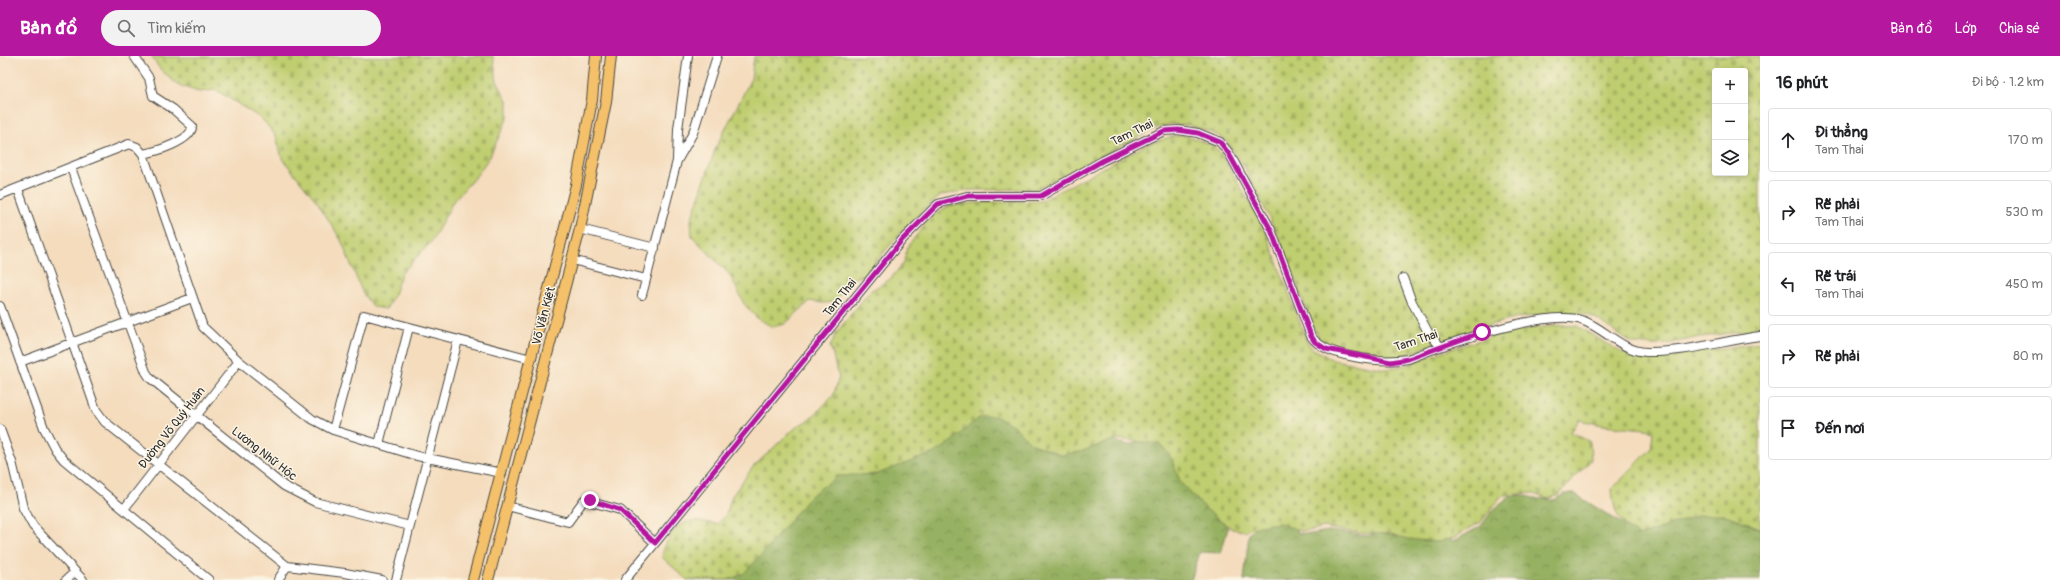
<!DOCTYPE html>
<html lang="vi">
<meta charset="utf-8">
<style>
body{margin:0;font-family:Pangolin,sans-serif;background:#f2f2f2;color:#202124}
.controls{position:absolute;right:12px;top:12px;display:grid;overflow:hidden;border-radius:4px;box-shadow:0 2px 6px #0003}
.controls button{width:36px;height:36px;display:grid;place-items:center;padding:0;border:0;border-bottom:1px solid #e0e0e0;background:#fff;color:#202124;font:20px sans-serif}
.stop{position:absolute;width:12px;height:12px;margin:-9px;border:3px solid #b5179e;border-radius:50%;background:#fff}
.stop.end{background:#b5179e;border-color:#fff;box-shadow:0 1px 4px #0008}
.list{margin:0;padding:0;list-style:none}
h2{display:flex;justify-content:space-between;align-items:center;height:52px;margin:0;padding:0 16px;font-size:17px}
h2 small{font-size:13px;font-weight:400;color:#757577}
.list li{display:grid;grid-template-columns:26px 1fr auto;gap:12px;align-items:center;box-sizing:border-box;height:64px;margin:0 8px 8px;padding:0 8px;border:1px solid #e0e0e0;border-radius:4px}
.list b{display:block;font-size:15px;white-space:nowrap}
.list p{margin:0;font-size:13px;white-space:nowrap;color:#757577}
.list em{font-size:13px;font-style:normal;color:#757577}
.icon{flex:none;width:22px;height:22px;fill:none;stroke:currentColor;stroke-width:2;stroke-linecap:round;stroke-linejoin:round}
.map{position:relative;flex:none;width:1760px;height:524px;overflow:hidden}
header{display:flex;align-items:center;gap:24px;box-sizing:border-box;height:56px;padding:0 20px;background:#b5179e;color:#fff}
header strong{font-size:19px}
nav{display:flex;gap:22px;margin-inline-start:auto;font-size:14px}
.search{width:280px;height:36px;background:#f2f2f2;display:flex;align-items:center;gap:10px;box-sizing:border-box;padding:0 14px;border-radius:22px;color:#757577;font-size:15px}
main{display:flex}
aside{flex:1;background:#fff}
.map>svg:first-child{display:block}
</style>
<header>
<strong>Bản đồ</strong>
<div class="search"><svg class="icon" aria-label="search" viewBox="0 0 24 24"><circle cx="10" cy="10" r="6"/><path d="M15 15l6 6"/></svg>Tìm kiếm</div>
<nav><a>Bản đồ</a><a>Lớp</a><a>Chia sẻ</a></nav>
</header>
<main>
<div class="map">
<svg width="1760" height="524" viewBox="0 0 1760 524">
<defs>
<pattern id="forest-crowns" width="20" height="18" patternUnits="userSpaceOnUse"><rect width="20" height="18" fill="#97b162"/><path d="M2 6a3 3 0 1 1 6 0M12 15a3 3 0 1 1 6 0" fill="none" stroke="#7b9051"/></pattern>
<pattern id="cemetery-stones" width="16" height="16" patternUnits="userSpaceOnUse"><rect width="16" height="16" fill="#bfce70"/><path d="M2 7V4a2 2 0 0 1 4 0v3zM10 15v-3a2 2 0 0 1 4 0v3z" fill="#a4b161"/></pattern>
</defs>
<rect width="100%" height="100%" fill="#fcf5e5"/>
<filter id="ink" filterUnits="userSpaceOnUse"><feTurbulence type="fractalNoise" baseFrequency=".025" numOctaves="2"/><feDisplacementMap in="SourceGraphic" scale="8" xChannelSelector="R" yChannelSelector="G"/><feConvolveMatrix kernelMatrix="1 2 1 2 8 2 1 2 1" color-interpolation-filters="sRGB"/></filter>
<filter id="wash" filterUnits="userSpaceOnUse"><feTurbulence type="fractalNoise" baseFrequency=".012" numOctaves="4" result="noise"/><feDisplacementMap in="SourceGraphic" scale="16" xChannelSelector="R" yChannelSelector="G"/><feGaussianBlur stdDeviation="0.9" result="paint"/><feColorMatrix in="noise" values="0 0 0 0 0 0 0 0 0 0 0 0 0 0 0 0 0 1.4 0 .05"/><feComposite in="paint" operator="in"/></filter>
<g filter="url(#wash)">
<rect width="100%" height="100%" fill="#f4dcbd"/>
<path fill="url(#forest-crowns)" stroke="#616e46" d="M 1068,343 L 1119,387 L 1130,389 L 1172,373 L 1185,424 L 1228,472 L 1221,497 L 1200,496 L 1191,524 L 692,524 L 823,409 L 872,420 L 907,401 L 967,354 Z
M 1564,438 L 1575,438 L 1624,469 L 1640,476 L 1690,454 L 1717,455 L 1760,473 L 1760,524 L 1244,524 L 1249,478 L 1267,460 L 1290,463 L 1298,477 L 1311,478 L 1328,475 L 1368,480 L 1388,473 L 1435,479 L 1454,485 L 1481,470 L 1493,454 L 1510,441 L 1521,439 L 1539,443 L 1554,444 Z"/>
<path fill="url(#cemetery-stones)" stroke="#757c4e" fill-rule="evenodd" d="M 493,0 L 497,25 L 508,46 L 508,61 L 490,100 L 477,119 L 454,144 L 432,185 L 401,218 L 393,241 L 386,253 L 373,251 L 363,238 L 341,184 L 318,147 L 282,102 L 276,80 L 262,63 L 216,34 L 199,36 L 178,29 L 160,13 L 152,1 Z
M 754,0 L 1760,0 L 1760,274 C 1740,276 1720,278 1700,281 C 1678,285 1659,292 1637,288 C 1621,285 1602,262 1588,259 C 1533,249 1454,279 1404,300 L 1393,302 L 1376,300 L 1331,290 L 1320,284 L 1312,269 L 1282,188 L 1244,110 L 1225,83 L 1208,75 L 1189,69 L 1170,68 L 1154,73 L 1036,133 L 970,134 L 942,139 L 924,153 L 901,176 L 865,219 L 852,223 L 834,246 L 822,247 L 810,245 L 785,268 L 773,271 L 758,263 L 744,248 L 730,219 L 692,180 L 691,164 L 716,91 L 751,23 ZM 1715,15 L 1745,15 L 1745,117 L 1715,117 Z
M 1184,79 L 1213,89 L 1221,98 L 1264,171 L 1307,286 L 1313,293 L 1333,304 L 1386,313 L 1407,309 L 1438,297 L 1510,275 L 1562,269 L 1577,270 L 1621,296 L 1633,300 L 1664,300 L 1760,287 L 1760,472 L 1726,459 L 1700,459 L 1639,480 C 1618,467 1614,457 1612,433 L 1651,393 L 1653,375 L 1646,373 L 1603,369 L 1579,364 L 1571,376 L 1590,386 L 1591,404 L 1557,440 L 1547,443 L 1532,437 L 1506,439 L 1501,441 L 1481,466 L 1453,482 L 1438,486 L 1408,483 L 1391,478 L 1356,477 L 1323,471 L 1313,474 L 1301,475 L 1279,467 L 1259,470 L 1245,475 L 1232,473 L 1206,453 L 1181,427 L 1169,398 L 1160,388 L 1116,383 L 1080,396 L 1060,399 L 1031,387 L 1013,369 L 994,360 L 980,361 L 946,390 L 934,397 L 877,418 L 838,420 L 811,439 L 765,495 L 743,518 L 727,524 L 687,524 L 662,501 C 664,486 675,467 692,465 C 700,464 709,467 717,468 L 725,461 L 732,440 L 752,412 L 786,380 L 799,369 L 809,364 L 833,340 L 839,321 C 834,311 835,301 830,291 L 836,277 L 870,235 L 889,224 L 904,207 L 907,191 L 930,162 L 949,150 L 975,147 L 1041,145 L 1146,89 L 1170,81 Z"/>
</g>
<g filter="url(#ink)">
<g fill="none" stroke-linecap="round" stroke-linejoin="round">
<g stroke="#494641" stroke-width="10">
<path id="minor" d="M 134,0 L 149,22 L 153,40 L 173,53 L 192,70 C 193,85 154,96 143,98
M 677,104 L 678,73 L 688,0
M 71,112 L 146,316 L 150,322 L 284,430 L 315,446 L 410,470
M 18,133 L 96,354 L 105,366 L 287,510 L 345,517 L 382,524
M 0,139 L 129,88 L 137,91 L 143,98 L 203,271 L 239,305 L 312,363 L 333,374 L 417,400 L 502,417
M 580,173 L 655,192
M 572,204 L 646,223
M 1403,222 L 1412,246 L 1428,276 L 1440,290
M 642,239 L 677,105 L 693,77 L 717,0
M 0,250 L 44,372 L 55,393 L 64,404 L 209,524
M 20,306 L 192,242
M 0,373 L 12,406 L 23,452 L 33,470 L 83,524
M 333,374 L 364,259 L 531,303
M 379,388 L 409,271
M 507,450 L 568,466 L 584,444 L 620,454 L 655,487
M 124,453 L 239,305
M 66,524 L 75,516
M 278,524 L 287,510
M 396,524 L 458,284
M 625,524 L 902,184 L 938,148 L 967,140 L 1041,140 L 1102,105 L 1164,75 L 1178,74 L 1198,77 L 1220,86 L 1229,97 L 1271,174 L 1311,280 C 1325,302 1384,307 1408,303 C 1443,289 1549,251 1584,265 C 1605,273 1622,295 1646,296 C 1684,297 1722,285 1760,280"/>
</g>
<g stroke="#494641" stroke-width="12">
<path id="major" d="M 473,524 L 576,129 L 592,44 L 596,0
M 488,524 L 580,173 L 606,46 L 611,0"/>
</g>
<use href="#minor" stroke="#fff" stroke-width="8"/>
<use href="#major" stroke="#f4c16b" stroke-width="10"/>
</g>
</g>
<g fill="none" stroke-linecap="round" stroke-linejoin="round" filter="url(#ink)">
<path stroke="#b5179e" stroke-width="5" d="M 590,444 L 620,454 L 655,487 L 902,184 L 938,148 L 967,140 L 1041,140 L 1102,105 L 1164,75 L 1178,74 L 1198,77 L 1220,86 L 1229,98 L 1271,174 L 1311,280 L 1315,286 L 1326,293 L 1391,306 L 1408,303 L 1482,276"/>
</g>
<g text-anchor="middle" dominant-baseline="central" stroke-width="3" stroke-linejoin="round" paint-order="stroke">
<g font-size="12" fill="#2b2b2b" stroke="#fcf5e5">
<text transform="translate(1132 77) rotate(-26)">Tam Thai</text>
<text transform="translate(840 242) rotate(-51)">Tam Thai</text>
<text transform="translate(544 260) rotate(-75)">Võ Văn Kiệt</text>
<text transform="translate(1416 285) rotate(-18)">Tam Thai</text>
<text transform="translate(172 372) rotate(-52)">Đường Võ Quý Huân</text>
<text transform="translate(264 398) rotate(38)">Lương Nhữ Hộc</text>
</g>
</g>
</svg>
<div class="controls">
<button>+</button>
<button>−</button>
<button><svg class="icon" aria-label="layers" viewBox="0 0 24 24"><path d="M12 4l9 5-9 5-9-5zM3 14l9 5 9-5"/></svg></button>
</div>
<div class="stop" style="left:1482px;top:276px"></div>
<div class="stop end" style="left:590px;top:444px"></div>
</div>
<aside>
<h2>16 phút<small>Đi bộ · 1.2 km</small></h2>
<ul class="list">
<li><svg class="icon" aria-label="ahead" viewBox="0 0 24 24"><path d="M12 20V5M6 11l6-6 6 6"/></svg><div><b>Đi thẳng</b><p>Tam Thai</p></div><em>170 m</em></li>
<li><svg class="icon" aria-label="right" viewBox="0 0 24 24"><path d="M7 20v-9h11M14 6l5 5-5 5"/></svg><div><b>Rẽ phải</b><p>Tam Thai</p></div><em>530 m</em></li>
<li><svg class="icon" aria-label="left" viewBox="0 0 24 24"><path d="M17 20v-9H6M10 6l-5 5 5 5"/></svg><div><b>Rẽ trái</b><p>Tam Thai</p></div><em>450 m</em></li>
<li><svg class="icon" aria-label="right" viewBox="0 0 24 24"><path d="M7 20v-9h11M14 6l5 5-5 5"/></svg><div><b>Rẽ phải</b></div><em>80 m</em></li>
<li><svg class="icon" aria-label="arrive" viewBox="0 0 24 24"><path d="M6 21V4h12l-3 4 3 4H6"/></svg><div><b>Đến nơi</b></div></li>
</ul>
</aside>
</main>
